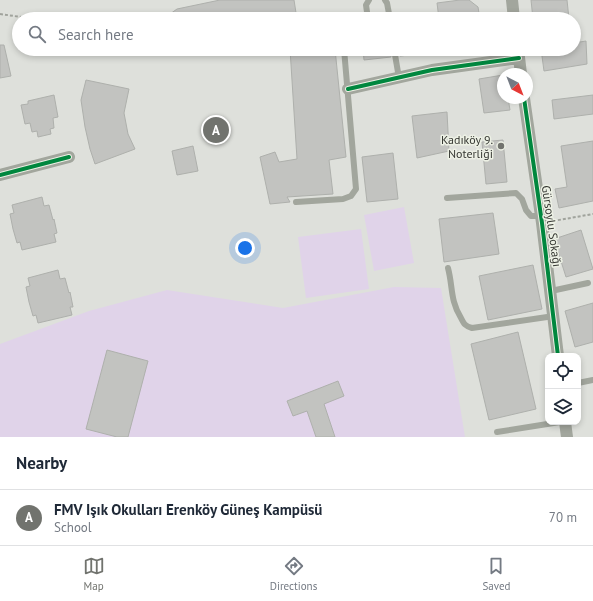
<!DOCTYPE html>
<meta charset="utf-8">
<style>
body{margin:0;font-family:"PT Sans",sans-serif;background:#f6f6f7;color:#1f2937}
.controls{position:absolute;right:12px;bottom:12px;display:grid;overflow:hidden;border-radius:8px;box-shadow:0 2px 6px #0003}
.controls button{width:36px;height:36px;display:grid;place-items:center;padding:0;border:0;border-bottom:1px solid #e0e1e3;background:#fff;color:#1f2937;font:20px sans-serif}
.compass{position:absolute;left:497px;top:68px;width:36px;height:36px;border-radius:50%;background:#fff;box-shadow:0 2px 6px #0003;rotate:138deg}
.you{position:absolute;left:245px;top:248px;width:14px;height:14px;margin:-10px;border:3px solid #fff;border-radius:50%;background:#1a73e8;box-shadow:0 0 0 6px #1a73e833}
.badge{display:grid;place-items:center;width:26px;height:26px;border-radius:50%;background:#71736e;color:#fff;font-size:13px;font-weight:700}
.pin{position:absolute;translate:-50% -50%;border:2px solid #fff;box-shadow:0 1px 4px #0006}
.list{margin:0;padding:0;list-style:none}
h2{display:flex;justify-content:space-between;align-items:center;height:52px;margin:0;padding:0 16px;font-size:17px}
h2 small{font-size:13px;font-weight:400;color:#747a83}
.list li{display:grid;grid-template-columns:26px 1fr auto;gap:12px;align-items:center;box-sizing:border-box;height:56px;padding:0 16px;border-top:1px solid #e0e1e3}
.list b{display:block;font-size:15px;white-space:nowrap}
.list p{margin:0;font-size:13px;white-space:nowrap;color:#747a83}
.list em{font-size:13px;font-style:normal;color:#747a83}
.icon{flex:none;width:22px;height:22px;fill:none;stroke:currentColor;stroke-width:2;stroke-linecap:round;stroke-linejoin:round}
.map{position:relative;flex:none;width:593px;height:437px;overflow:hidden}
.search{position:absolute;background:#fff;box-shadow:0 2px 6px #0003;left:12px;right:12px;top:12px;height:44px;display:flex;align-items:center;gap:10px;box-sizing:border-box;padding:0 14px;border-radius:22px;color:#747a83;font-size:15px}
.sheet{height:108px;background:#fff}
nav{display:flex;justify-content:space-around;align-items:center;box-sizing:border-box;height:56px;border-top:1px solid #e0e1e3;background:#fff;font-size:11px;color:#747a83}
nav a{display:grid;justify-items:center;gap:2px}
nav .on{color:#71736e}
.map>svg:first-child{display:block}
</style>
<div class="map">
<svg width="593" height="437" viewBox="0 0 593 437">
<rect width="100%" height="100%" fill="#dee0db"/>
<path fill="#e0d3e9" d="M 404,207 L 414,263 L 374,271 L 364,215 Z
M 361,229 L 369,289 L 306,298 L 298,237 Z
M 394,287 L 441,288 L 465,437 L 0,437 L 0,344 L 89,311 L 167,290 L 283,308 Z"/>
<path fill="#c2c3c0" stroke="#aeb0ac" d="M 220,0 L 294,0 L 297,19 L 163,19 L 177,9 Z
M 460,0 L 469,0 L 478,7 L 480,19 L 439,19 L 437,3 Z
M 531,0 L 567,0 L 569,19 L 533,19 Z
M 586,41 L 587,64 L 544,71 L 541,49 L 574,49 L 574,43 Z
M 0,45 L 4,45 L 11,76 L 0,78 Z
M 290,49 L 335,49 L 346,157 L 329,160 L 333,194 L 287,197 L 290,202 L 270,204 L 260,157 L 275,152 L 279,162 L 297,159 Z
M 363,49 L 390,49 L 391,57 L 364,60 Z
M 399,49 L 408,49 L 409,55 L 400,56 Z
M 503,75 L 503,98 L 508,98 L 510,110 L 484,113 L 479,79 Z
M 86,80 L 129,89 L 124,113 L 128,134 L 135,149 L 95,164 L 90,149 L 85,127 L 81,100 Z
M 54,95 L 58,117 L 53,118 L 54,128 L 50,129 L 51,134 L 38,137 L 37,131 L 32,132 L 30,123 L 25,124 L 21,105 L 28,104 L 28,101 Z
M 593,95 L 593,114 L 554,119 L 552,100 Z
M 447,112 L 449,151 L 417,158 L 412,116 Z
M 503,140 L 507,182 L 486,184 L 482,142 Z
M 593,141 L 593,201 L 559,208 L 555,189 L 567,187 L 561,146 Z
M 193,146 L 198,171 L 177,175 L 172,151 Z
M 393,153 L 398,199 L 367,202 L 362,157 Z
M 42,197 L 44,206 L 49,205 L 53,220 L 54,219 L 57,233 L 54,234 L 56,242 L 22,250 L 20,242 L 17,243 L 13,229 L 10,214 L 14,213 L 12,205 Z
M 493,213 L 499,254 L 444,262 L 439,219 Z
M 581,230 L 593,269 L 566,277 L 554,239 Z
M 533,265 L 542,309 L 488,320 L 479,276 Z
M 58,270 L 60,279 L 65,278 L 69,293 L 70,292 L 73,307 L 70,307 L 72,315 L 38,323 L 36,315 L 33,316 L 29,302 L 26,287 L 30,286 L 28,278 Z
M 593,303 L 593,342 L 575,347 L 565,311 Z
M 518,332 L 536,409 L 489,420 L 471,344 Z
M 107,350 L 148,361 L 128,437 L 117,437 L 86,429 Z
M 338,381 L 344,396 L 324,404 L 335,437 L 316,437 L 307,411 L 293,416 L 287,401 Z"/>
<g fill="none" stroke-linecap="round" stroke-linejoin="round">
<path stroke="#a0a39c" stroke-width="2" stroke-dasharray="3 2" stroke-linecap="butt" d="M 0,14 L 35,19
M 553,221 L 593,214"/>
<path stroke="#a2a69d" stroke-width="6" d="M 385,0 L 387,3 L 390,19
M 367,12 L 366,5 L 369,0
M 394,49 L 399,78
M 447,198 L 516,193 L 522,199 L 526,210 L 531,216 L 541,216
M 296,202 L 343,199 L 351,196 L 356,189 L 344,49
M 448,268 C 453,287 450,300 461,318 C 464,324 465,326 472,328 L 554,316
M 551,291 L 588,283
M 578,383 L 593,380
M 497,432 L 560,422"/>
<path stroke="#a2a69d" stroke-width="12" d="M 512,0 L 514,19
M 518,49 L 521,74
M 348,89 L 432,70 L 519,58
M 524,98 L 542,223 L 558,356
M 0,175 L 69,157
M 565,422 L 567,437"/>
<g stroke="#edf1e5" stroke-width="6">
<path id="cycleway" d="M 348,89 L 432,70 L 519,58
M 524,98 L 542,223 L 558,356
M 0,175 L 69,157"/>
</g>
<use href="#cycleway" stroke="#00873e" stroke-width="4"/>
</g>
<circle fill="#71736e" stroke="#edf1e5" stroke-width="1.5" cx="501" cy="146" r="4"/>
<g text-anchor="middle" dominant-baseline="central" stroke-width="3" stroke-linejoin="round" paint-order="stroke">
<g font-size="12" fill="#363833" stroke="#edf1e5" text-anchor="end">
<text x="493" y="139">Kadıköy 9.<tspan x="493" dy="14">Noterliği</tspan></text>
</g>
<g font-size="12" fill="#363833" stroke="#edf1e5">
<text transform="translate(552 226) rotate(82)">Gürsoylu Sokağı</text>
</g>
</g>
</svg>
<div class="controls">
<button><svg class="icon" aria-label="locate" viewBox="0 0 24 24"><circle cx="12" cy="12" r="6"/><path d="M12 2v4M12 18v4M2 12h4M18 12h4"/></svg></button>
<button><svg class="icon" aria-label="layers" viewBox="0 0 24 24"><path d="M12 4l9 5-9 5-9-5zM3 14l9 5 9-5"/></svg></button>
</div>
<svg class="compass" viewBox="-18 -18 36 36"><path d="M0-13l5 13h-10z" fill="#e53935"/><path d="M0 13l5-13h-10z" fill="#747a83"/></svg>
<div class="you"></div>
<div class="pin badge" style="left:216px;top:130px">A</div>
<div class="search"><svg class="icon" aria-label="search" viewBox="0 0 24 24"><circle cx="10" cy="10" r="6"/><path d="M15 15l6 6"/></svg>Search here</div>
</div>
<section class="sheet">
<h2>Nearby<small></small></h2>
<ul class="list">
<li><span class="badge">A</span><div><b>FMV Işık Okulları Erenköy Güneş Kampüsü</b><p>School</p></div><em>70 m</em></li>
</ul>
</section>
<nav>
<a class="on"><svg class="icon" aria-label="map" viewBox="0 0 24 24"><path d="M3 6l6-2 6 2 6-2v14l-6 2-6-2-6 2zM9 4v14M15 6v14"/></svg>Map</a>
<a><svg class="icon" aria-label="directions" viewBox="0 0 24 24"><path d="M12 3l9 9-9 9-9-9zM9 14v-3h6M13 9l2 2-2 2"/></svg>Directions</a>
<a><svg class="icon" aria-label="saved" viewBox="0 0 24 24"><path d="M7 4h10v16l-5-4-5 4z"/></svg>Saved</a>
</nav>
